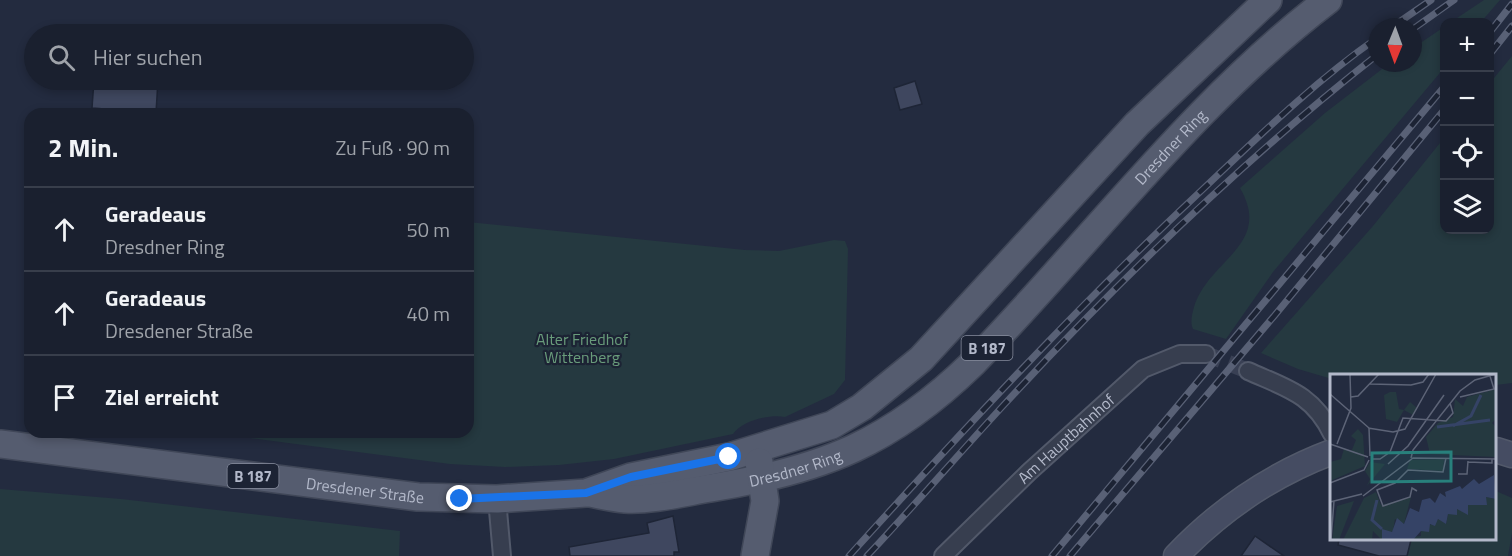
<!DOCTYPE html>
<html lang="de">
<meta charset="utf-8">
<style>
body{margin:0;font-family:"Titillium Web",sans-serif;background:#272d3b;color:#f1f3f6}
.controls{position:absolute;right:18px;top:18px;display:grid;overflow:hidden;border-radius:12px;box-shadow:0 3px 9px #0003}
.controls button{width:54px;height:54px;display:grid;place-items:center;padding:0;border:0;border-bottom:2px solid #383e4b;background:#1a202f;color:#f1f3f6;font:30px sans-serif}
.compass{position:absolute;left:1368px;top:18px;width:54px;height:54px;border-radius:50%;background:#1a202f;box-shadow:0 3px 9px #0003;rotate:181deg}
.stop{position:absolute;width:18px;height:18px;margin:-14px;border:4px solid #1a73e8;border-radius:50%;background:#fff}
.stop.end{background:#1a73e8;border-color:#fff;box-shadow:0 2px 6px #0008}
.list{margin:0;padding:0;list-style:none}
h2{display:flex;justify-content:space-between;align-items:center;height:78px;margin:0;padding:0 24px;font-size:26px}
h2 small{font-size:20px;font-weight:400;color:#9fa3aa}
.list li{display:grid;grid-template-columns:39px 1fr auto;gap:18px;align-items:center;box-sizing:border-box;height:84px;padding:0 24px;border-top:2px solid #383e4b}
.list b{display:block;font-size:22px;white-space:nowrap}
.list p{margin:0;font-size:20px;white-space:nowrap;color:#9fa3aa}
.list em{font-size:20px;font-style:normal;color:#9fa3aa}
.icon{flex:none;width:33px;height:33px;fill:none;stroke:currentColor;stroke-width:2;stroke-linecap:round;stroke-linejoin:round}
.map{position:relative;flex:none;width:1512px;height:556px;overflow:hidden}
.search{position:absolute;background:#1a202f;box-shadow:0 3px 9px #0003;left:24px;top:24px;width:450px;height:66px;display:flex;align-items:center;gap:15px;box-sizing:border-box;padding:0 21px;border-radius:33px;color:#9fa3aa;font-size:22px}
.panel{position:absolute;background:#1a202f;box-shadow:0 3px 9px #0003;left:24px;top:108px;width:450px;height:330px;border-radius:18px}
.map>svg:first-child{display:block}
</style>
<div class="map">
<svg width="1512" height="556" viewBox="0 0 1512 556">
<rect width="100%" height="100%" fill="#232b3f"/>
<path fill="#253940" d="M 1484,0 L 1500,0 L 1481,22 L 1451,22 Z
M 1444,27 L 1444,68 L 1273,272 L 1226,339 L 1193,329 C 1190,323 1192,314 1194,307 C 1209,259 1273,245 1240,188 L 1325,113 L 1386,66 L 1391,63 L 1413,63 L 1413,48 Z
M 1512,56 L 1512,383 L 1496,385 L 1496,376 L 1332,376 L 1332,379 L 1298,369 L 1261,353 L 1373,226 L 1444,138 L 1444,230 L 1490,230 L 1490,83 Z
M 468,222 L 745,250 L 779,251 L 834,240 L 845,241 L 848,249 L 845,380 L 834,394 L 785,417 C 769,414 742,421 733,434 L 614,459 L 559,465 L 505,467 L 450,464 L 203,432 L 468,432 Z
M 0,489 L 121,499 L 400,531 L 399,556 L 0,556 Z
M 1496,491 L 1512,498 L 1512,533 L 1508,556 L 1407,556 L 1411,540 L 1496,540 Z"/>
<path fill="#3f475f" stroke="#1e2536" stroke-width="1.5" d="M 94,80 L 158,80 L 156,113 L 92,108 Z
M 915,81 L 922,104 L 900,110 L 894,88 Z
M 673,516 L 679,552 L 674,552 L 674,556 L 570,556 L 569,547 L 649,533 L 647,523 Z
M 1255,536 L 1284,556 L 1241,556 Z
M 1339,540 L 1411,540 L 1407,556 L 1379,556 L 1338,545 Z"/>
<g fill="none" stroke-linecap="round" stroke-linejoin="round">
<path stroke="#394054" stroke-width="16" stroke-dasharray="16 8" stroke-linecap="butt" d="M 1206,354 L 1248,371"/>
<g stroke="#52596a" stroke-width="20">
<g id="street">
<path d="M 1248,371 C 1286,388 1313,394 1332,434"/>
<path d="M 497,499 L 502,556"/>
<path id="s1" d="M 943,556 L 1029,472 L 1143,369 L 1180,354 L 1206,354"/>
</g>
</g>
<g stroke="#52596a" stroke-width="27">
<path id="secondary" d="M 1496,450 L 1512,455
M 1176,556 C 1220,510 1273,474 1332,452"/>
</g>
<g stroke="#404758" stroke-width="30">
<g id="primary">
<path id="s2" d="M 0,444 L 418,497 L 497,499 L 586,493 L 631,477 L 729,457 L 832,425 L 862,407 L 921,359 L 1137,124 L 1268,0"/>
<path id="s3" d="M 589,493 C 601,495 613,498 625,499 C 650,501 686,492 711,488 C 822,470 891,443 973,363 C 1090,243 1194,102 1328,0"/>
<path d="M 755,556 L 765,501 L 759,462"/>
</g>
</g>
<use href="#street" stroke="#373e4f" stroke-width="16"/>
<use href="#secondary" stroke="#454c62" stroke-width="24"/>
<use href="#primary" stroke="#555c6f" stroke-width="27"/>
<g stroke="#596176" stroke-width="7">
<path id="rail" d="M 1392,27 L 1431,0
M 1413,29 L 1454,0
M 1490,32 L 1512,4
M 1490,54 L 1512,26
M 849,556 C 963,430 1078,306 1202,190 C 1258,137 1314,82 1377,38
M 867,556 C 913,507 956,457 1001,408 C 1117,282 1242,161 1377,55
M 1052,556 L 1444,87
M 1070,556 L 1275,315 L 1444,110"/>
</g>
<use href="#rail" stroke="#1c2334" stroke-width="4.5" stroke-dasharray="14" stroke-linecap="butt"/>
</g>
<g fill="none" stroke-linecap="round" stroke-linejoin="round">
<path stroke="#1a73e8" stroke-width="8" d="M 460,499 L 586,493 L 631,477 L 729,457"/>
</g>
<g text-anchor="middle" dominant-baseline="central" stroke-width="4.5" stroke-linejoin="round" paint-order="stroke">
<g fill="#1c2334" stroke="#868c9d" stroke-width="1.5">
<rect x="961.5" y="336" width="51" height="24" rx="4.5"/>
<rect x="227.5" y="464" width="51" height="24" rx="4.5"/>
</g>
<g font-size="15" font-weight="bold" fill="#b3b9ca">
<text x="987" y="348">B 187</text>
<text x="253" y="476">B 187</text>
</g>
<g font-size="16" fill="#b3b9ca" stroke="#1c2334">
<text stroke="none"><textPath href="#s3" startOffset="712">Dresdner Ring</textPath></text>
<text stroke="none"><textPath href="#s1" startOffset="170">Am Hauptbahnhof</textPath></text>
<text stroke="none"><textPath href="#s3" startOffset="210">Dresdner Ring</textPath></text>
<text stroke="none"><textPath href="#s2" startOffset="368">Dresdener Straße</textPath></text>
</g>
<g font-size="16" fill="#699c7b" stroke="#1c2334">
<text x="582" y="339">Alter Friedhof<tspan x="582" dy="18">Wittenberg</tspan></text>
</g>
</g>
<g transform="translate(1330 374)">
<rect width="166" height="166" fill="#232b3f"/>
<path d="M 166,15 L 166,45 L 162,49 L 166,53 L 166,83 L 100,80 L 96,63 L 108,49 L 123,43 L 125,25 L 133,32 L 137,23 ZM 60,18 L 66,18 L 69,35 L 74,36 L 80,28 L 87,34 L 83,41 L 74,36 L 67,48 L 56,45 L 54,21 ZM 28,55 L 33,61 L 35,92 L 0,107 L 0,88 L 11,85 L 14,75 L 21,78 L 26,66 L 21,62 ZM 114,85 L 113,97 L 77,95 L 80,86 ZM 40,88 L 55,90 L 37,112 L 40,105 L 35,97 ZM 46,118 L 51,131 L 81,123 L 74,150 L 65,145 L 63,157 L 52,166 L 43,157 L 42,166 L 13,166 L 34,124 ZM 156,123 L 166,125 L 166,166 L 83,166 L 81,163 L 91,162 L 91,157 L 109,145 L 116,150 L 118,140 L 128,135 L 138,140 L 138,130 L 152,131 ZM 24,127 L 9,166 L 2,166 L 7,132 Z" fill="#253940"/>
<path d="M 164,101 L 166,125 L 156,123 L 157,131 L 138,131 L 138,141 L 127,135 L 127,141 L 118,140 L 116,150 L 108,145 L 105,152 L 100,150 L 99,158 L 91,157 L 83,166 L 52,166 L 52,155 L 62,158 L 67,144 L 74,150 L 80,134 L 89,138 L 92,126 L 100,124 L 105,129 L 110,119 L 116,123 L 115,118 L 130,112 L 132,115 L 144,105 L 149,110 Z" fill="#354366"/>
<path fill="none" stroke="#354366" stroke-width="3" d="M 123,52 L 141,42 L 151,21M 107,53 L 160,46M 47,126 L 42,146 L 52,155"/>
<path fill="none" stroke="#5d6477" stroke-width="1.5" d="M 40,10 L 81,11 L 93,8 L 99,0M 0,20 L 39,54 L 40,82M 21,23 L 28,22 L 49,0M 130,23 L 164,15 L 160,2M 38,54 L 63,58 L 75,55 L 106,0M 0,70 L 38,83M 7,70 L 21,34 L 20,0M 81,84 L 83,76 L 130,17 L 145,6 L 166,0M 41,85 L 50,85 L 60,78 L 73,44 L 116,47 L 123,39 L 120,29M 138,88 L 162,89 L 162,85M 58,90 L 78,72 L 114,21M 128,100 L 137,100 L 138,87M 0,109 L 34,96 L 39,86M 87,117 L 82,114 L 80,123 L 53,132 L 47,116 L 65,109 L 78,96 L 113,98 L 116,84M 33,122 L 83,84 L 167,85M 0,128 L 32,120M 1,166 L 4,127"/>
<path fill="#28807c" fill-opacity="0.15" stroke="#28807c" stroke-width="3" d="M 121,78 L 121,107 L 42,108 L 42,79 Z"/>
<rect width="166" height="166" fill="none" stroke="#b3b9ca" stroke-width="3"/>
</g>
</svg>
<div class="controls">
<button>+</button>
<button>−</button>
<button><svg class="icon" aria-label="locate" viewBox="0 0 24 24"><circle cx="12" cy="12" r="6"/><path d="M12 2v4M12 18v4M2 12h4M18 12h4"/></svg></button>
<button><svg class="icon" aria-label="layers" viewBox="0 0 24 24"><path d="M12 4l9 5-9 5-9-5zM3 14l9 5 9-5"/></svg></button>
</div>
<svg class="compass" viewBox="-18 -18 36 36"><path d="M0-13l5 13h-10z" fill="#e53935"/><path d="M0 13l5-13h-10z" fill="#9fa3aa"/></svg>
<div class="stop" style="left:729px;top:457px"></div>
<div class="stop end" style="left:460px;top:499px"></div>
<div class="search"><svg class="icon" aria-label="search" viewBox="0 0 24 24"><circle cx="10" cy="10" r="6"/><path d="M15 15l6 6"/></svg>Hier suchen</div>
<section class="panel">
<h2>2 Min.<small>Zu Fuß · 90 m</small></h2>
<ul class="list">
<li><svg class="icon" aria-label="ahead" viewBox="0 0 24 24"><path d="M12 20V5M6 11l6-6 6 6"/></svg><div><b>Geradeaus</b><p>Dresdner Ring</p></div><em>50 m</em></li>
<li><svg class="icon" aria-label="ahead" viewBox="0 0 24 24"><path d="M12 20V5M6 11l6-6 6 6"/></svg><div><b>Geradeaus</b><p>Dresdener Straße</p></div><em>40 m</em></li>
<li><svg class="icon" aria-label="arrive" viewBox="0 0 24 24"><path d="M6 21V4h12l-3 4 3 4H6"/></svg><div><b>Ziel erreicht</b></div></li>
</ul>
</section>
</div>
